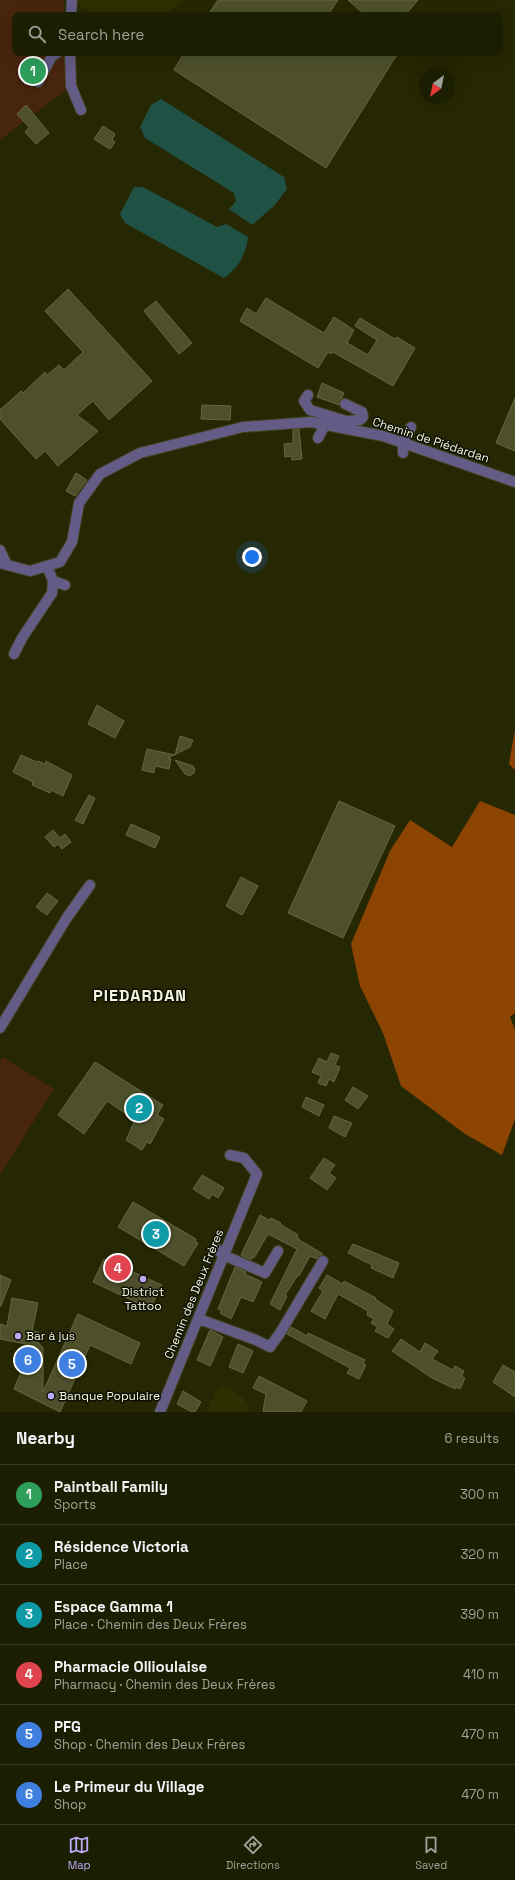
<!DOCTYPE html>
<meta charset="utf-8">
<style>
body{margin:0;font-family:"Space Grotesk",sans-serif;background:#25270c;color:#f1f3f6}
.compass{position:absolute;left:419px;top:68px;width:36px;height:36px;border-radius:50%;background:#1c1e02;box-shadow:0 4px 16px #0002;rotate:213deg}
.you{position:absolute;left:252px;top:557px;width:14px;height:14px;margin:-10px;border:3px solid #fff;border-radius:50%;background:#1a73e8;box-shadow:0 0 0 6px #1a73e833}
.badge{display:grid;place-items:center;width:26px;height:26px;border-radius:50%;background:#baaaf7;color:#fff;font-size:13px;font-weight:700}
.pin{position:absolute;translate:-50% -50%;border:2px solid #fff;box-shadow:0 1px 4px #0006}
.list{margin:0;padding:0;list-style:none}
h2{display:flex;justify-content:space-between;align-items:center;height:52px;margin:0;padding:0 16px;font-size:17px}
h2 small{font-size:13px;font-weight:400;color:#a0a299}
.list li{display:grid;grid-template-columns:26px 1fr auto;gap:12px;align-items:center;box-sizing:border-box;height:60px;padding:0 16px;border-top:1px solid #3a3c24}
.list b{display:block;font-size:15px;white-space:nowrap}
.list p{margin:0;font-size:13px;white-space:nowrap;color:#a0a299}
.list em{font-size:13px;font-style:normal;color:#a0a299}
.icon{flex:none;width:22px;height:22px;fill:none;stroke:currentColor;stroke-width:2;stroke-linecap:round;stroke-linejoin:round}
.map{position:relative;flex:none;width:515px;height:1412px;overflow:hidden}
.search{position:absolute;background:#1c1e02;box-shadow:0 4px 16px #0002;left:12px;right:12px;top:12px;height:44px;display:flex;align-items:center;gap:10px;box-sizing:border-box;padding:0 14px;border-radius:8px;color:#a0a299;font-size:15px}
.sheet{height:412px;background:#1c1e02}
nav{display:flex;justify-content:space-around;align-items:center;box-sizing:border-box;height:56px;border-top:1px solid #3a3c24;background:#1c1e02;font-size:11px;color:#a0a299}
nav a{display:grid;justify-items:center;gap:2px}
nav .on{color:#baaaf7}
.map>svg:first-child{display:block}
</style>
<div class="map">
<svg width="515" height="1412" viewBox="0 0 515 1412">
<rect width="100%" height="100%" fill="#262803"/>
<path fill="#2d2f00" d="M 76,0 L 184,0 L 164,15 L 93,15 L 76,3 Z
M 222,1386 L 228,1387 L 244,1399 L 251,1412 L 206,1412 L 217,1389 Z"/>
<path fill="#48250d" d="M 0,0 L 64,0 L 64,15 L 15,15 L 15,53 L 64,53 L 67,89 L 0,140 Z
M 3,1057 L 54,1089 L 0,1175 L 0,1061 Z"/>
<path fill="#8c4403" d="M 515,729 L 515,770 L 509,764 Z
M 480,801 L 515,815 L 515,1013 L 510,1017 L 515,1030 L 515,1119 L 502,1155 L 465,1134 L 401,1086 L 383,1033 L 360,986 L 351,944 L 390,851 L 410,820 L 452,847 Z"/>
<path fill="#1f5144" d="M 161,99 L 284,177 L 287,189 L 274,206 L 252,225 L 229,209 L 236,201 L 234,193 L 145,138 L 140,127 L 151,105 Z
M 134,187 L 143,187 L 217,227 L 226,224 L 248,237 C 246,255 238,268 224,278 L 125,223 L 120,214 Z"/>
<path fill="#4d502b" stroke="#646842" d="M 218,0 L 338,0 L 328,15 L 208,15 Z
M 348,0 L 418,0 L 405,15 L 365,15 Z
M 184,53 L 398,53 L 326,168 L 174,70 Z
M 26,105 L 49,133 L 36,144 L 25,132 L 29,127 L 17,114 Z
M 103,126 L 115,134 L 112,140 L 115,142 L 110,149 L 94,139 Z
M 68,289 L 152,381 L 109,420 L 93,401 L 77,415 L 98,431 L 58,466 L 45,451 L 36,459 L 0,419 L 0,410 L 21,391 L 23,393 L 45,372 L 47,375 L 59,365 L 64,370 L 83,352 L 45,311 Z
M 266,298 L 324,333 L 334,317 L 354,330 L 347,343 L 368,355 L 377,340 L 355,326 L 360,318 L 395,339 L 397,337 L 415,348 L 393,386 L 333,352 L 331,354 L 328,352 L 318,368 L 240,321 L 247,308 L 256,314 Z
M 156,301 L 192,343 L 179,354 L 144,311 Z
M 322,383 L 344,393 L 339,405 L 317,397 Z
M 515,398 L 515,451 L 496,443 Z
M 202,405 L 231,406 L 230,420 L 201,419 Z
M 299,429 L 302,459 L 292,460 L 292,456 L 285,457 L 284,444 L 293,443 L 293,430 Z
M 76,473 L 87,480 L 75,496 L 66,491 Z
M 97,705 L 124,721 L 115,738 L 88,724 Z
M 180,736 L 193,740 L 190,747 L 168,758 L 171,759 L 169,769 L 155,766 L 154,773 L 142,770 L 147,749 L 175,755 Z
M 21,755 L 37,762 L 38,761 L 45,764 L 46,761 L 72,775 L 63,796 L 51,790 L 50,793 L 32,785 L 33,782 L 13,772 Z
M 175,760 L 193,766 L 195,769 L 194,773 L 190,776 L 185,774 Z
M 89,795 L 95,798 L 83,824 L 75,820 Z
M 339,801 L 395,826 L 343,938 L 288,913 Z
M 131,824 L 160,837 L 155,848 L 126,835 Z
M 53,830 L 60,838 L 65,834 L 71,842 L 62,849 L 58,844 L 54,847 L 45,837 Z
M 241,877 L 258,886 L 242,915 L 226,906 Z
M 47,893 L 58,901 L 47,915 L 36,907 Z
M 331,1053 L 339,1056 L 335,1065 L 340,1067 L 334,1082 L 329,1079 L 326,1086 L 318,1083 L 321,1076 L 312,1072 L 319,1058 L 327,1062 Z
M 95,1062 L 163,1105 L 157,1115 L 164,1119 L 150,1144 L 147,1142 L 142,1150 L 126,1140 L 135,1120 L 107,1101 L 84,1134 L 58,1115 Z
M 353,1087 L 368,1096 L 358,1109 L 345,1100 Z
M 306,1097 L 324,1105 L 319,1116 L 302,1107 Z
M 334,1116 L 352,1123 L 345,1137 L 329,1128 Z
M 324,1158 L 335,1165 L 329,1173 L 336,1178 L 327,1190 L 310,1178 Z
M 202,1175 L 224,1188 L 218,1198 L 212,1194 L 209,1199 L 193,1189 Z
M 133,1202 L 196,1239 L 195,1241 L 198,1243 L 184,1266 L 118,1227 Z
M 260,1215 L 269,1220 L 271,1218 L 281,1223 L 280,1224 L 298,1235 L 297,1237 L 301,1241 L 323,1254 L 317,1259 L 310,1256 L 299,1276 L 298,1275 L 285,1295 L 287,1296 L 280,1310 L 270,1304 L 297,1249 L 268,1234 L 254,1258 L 252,1257 L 251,1260 L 241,1255 Z
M 353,1244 L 399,1263 L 393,1278 L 371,1268 L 372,1265 L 348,1253 Z
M 104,1259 L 162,1285 L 150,1309 L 93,1282 Z
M 235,1267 L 246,1272 L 245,1274 L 262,1282 L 253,1302 L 241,1297 L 231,1319 L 220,1313 L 222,1310 L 218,1309 Z
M 0,1275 L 11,1280 L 1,1306 L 0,1306 Z
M 327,1275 L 343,1284 L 344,1281 L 376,1298 L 375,1299 L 393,1311 L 387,1324 L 394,1329 L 388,1338 L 375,1331 L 378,1327 L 371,1323 L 374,1319 L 367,1315 L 368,1311 L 338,1294 L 325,1319 L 311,1311 L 323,1291 L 319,1288 Z
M 12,1298 L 38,1303 L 32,1331 L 39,1332 L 37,1341 L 43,1348 L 43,1392 L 78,1314 L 140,1343 L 131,1364 L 90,1345 L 60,1412 L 14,1389 L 24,1365 L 22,1364 L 26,1344 L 0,1339 L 0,1324 L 7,1326 Z
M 291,1327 L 307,1336 L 308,1333 L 365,1360 L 363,1364 L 366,1365 L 359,1379 L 347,1373 L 350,1368 L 287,1334 Z
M 210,1330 L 223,1337 L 210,1366 L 197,1360 Z
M 401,1339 L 420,1352 L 425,1343 L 438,1351 L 432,1359 L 453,1370 L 455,1366 L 464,1371 L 462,1376 L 465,1378 L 460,1389 L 456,1387 L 455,1389 L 432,1378 L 392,1351 Z
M 238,1344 L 253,1351 L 243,1373 L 229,1367 Z
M 503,1365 L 515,1372 L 515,1397 L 493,1382 Z
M 259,1376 L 307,1401 L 301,1412 L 263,1412 L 266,1394 L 253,1388 Z
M 183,1391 L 201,1402 L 195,1412 L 192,1412 L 177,1404 Z"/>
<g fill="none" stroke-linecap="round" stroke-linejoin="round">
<g stroke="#434522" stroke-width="12">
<path id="minor" d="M 71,15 L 72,0
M 70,53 L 71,86 L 81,110
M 38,82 L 52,56 L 57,53
M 308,395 L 304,401 L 310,410 L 346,421
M 345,427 L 346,421 L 360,420 L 363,417 L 362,412 L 345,404
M 318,438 L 325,425
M 403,453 L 403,443 L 411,427
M 0,550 L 7,565
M 0,563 L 30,571 L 60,562 L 72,542 L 79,503 L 100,474 L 140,453 L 243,427 L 311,422 L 383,436 L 515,482
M 53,581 L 65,585
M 14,654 L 22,638 L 52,593 L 53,581 L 47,566
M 0,1028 L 66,919 L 90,885
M 216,1248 L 223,1255 L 265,1273 L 278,1251
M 199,1319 L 256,1340 L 270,1347 L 280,1333 L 323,1261
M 160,1412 L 257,1174 L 244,1158 L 230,1155"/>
</g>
<use href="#minor" stroke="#645c86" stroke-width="10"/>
</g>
<g fill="#baaaf7" stroke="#0f1003" stroke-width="1.5">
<circle cx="143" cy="1279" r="4"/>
<circle cx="18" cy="1336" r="4"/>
<circle cx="51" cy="1396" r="4"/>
</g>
<g text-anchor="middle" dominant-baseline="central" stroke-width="3" stroke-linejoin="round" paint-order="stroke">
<g font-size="12" fill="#f3f6e0" stroke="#0f1003">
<text transform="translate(431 440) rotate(18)">Chemin de Piédardan</text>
<text transform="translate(194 1294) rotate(-68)">Chemin des Deux Frères</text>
</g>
<g font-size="12" fill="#f3f6e0" stroke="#0f1003" text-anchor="start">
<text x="143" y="1292" text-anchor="middle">District<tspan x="143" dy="14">Tattoo</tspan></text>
<text x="26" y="1336">Bar à jus</text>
<text x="59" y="1396">Banque Populaire</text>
</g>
<g font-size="16" font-weight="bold" letter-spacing="1" fill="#f3f6e0" stroke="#0f1003">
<text x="140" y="995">PIEDARDAN</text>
</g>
</g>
</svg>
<svg class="compass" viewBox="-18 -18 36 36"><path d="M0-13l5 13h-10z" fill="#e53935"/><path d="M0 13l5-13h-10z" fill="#a0a299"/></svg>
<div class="you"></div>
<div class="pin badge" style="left:33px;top:71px;background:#2e9e5b">1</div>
<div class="pin badge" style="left:139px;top:1108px;background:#0f9aa8">2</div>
<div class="pin badge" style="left:156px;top:1234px;background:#0f9aa8">3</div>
<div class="pin badge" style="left:118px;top:1268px;background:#e0444e">4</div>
<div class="pin badge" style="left:72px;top:1364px;background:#3f7fe0">5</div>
<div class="pin badge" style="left:28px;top:1360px;background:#3f7fe0">6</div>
<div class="search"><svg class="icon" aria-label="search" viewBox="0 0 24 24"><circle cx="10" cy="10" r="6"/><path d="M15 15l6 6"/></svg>Search here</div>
</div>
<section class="sheet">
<h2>Nearby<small>6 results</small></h2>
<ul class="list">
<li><span class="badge" style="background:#2e9e5b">1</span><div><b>Paintball Family</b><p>Sports</p></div><em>300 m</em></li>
<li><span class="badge" style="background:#0f9aa8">2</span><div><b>Résidence Victoria</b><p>Place</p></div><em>320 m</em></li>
<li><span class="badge" style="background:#0f9aa8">3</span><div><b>Espace Gamma 1</b><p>Place · Chemin des Deux Frères</p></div><em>390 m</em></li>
<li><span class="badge" style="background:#e0444e">4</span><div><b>Pharmacie Ollioulaise</b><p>Pharmacy · Chemin des Deux Frères</p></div><em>410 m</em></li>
<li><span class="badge" style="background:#3f7fe0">5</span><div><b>PFG</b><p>Shop · Chemin des Deux Frères</p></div><em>470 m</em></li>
<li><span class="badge" style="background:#3f7fe0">6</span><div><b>Le Primeur du Village</b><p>Shop</p></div><em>470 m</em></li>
</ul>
</section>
<nav>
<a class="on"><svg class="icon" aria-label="map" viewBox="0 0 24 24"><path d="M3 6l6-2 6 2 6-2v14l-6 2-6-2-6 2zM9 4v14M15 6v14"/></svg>Map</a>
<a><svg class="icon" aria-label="directions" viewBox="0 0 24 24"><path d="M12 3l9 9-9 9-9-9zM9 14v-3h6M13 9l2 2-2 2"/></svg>Directions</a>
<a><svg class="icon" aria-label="saved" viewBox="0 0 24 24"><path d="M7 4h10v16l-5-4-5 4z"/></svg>Saved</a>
</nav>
